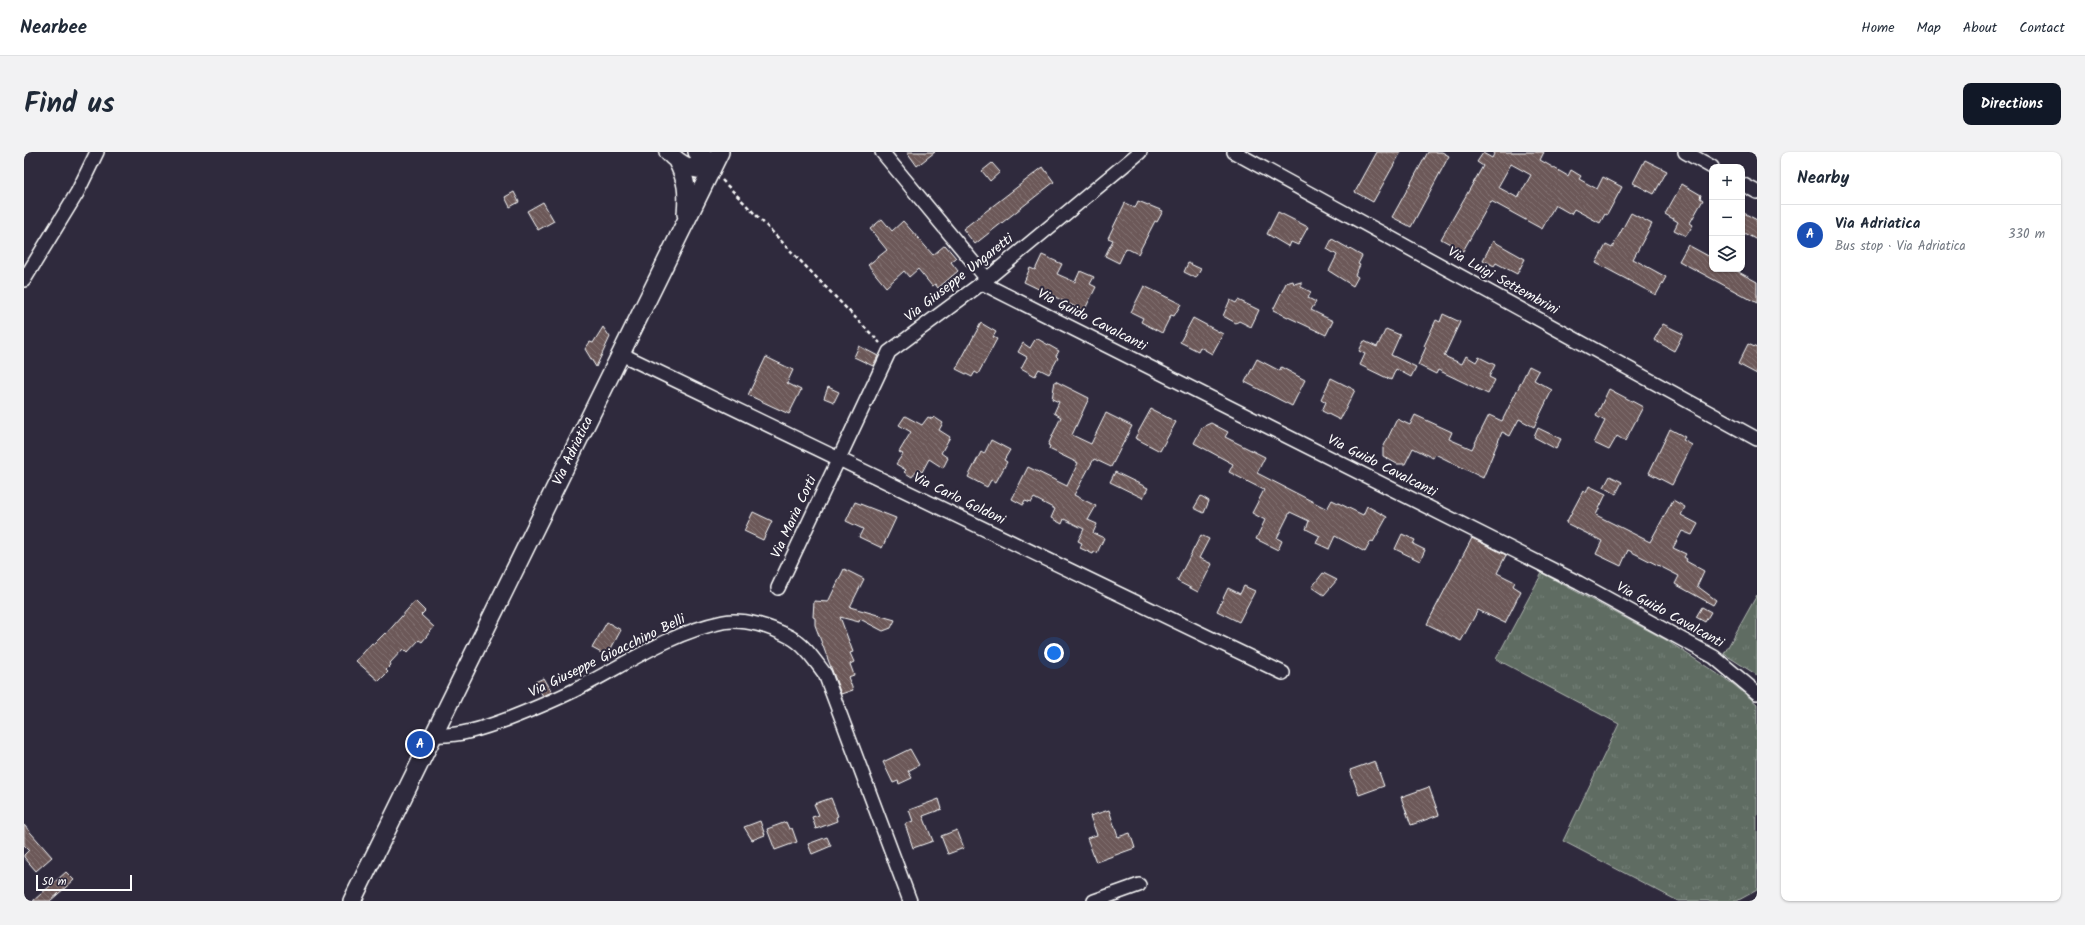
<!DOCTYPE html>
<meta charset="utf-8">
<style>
body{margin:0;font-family:Kalam,sans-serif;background:#f2f2f3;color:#1f2937}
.controls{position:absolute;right:12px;top:12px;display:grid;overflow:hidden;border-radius:8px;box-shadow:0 1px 3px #0004}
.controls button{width:36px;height:36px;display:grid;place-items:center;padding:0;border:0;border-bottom:1px solid #e0e1e3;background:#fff;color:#1f2937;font:20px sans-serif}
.scale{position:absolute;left:12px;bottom:10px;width:96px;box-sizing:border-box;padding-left:4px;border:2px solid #fff;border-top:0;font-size:11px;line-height:14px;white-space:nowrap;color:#fff;-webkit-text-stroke:3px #2f2a3d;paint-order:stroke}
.you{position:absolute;left:1030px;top:501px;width:14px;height:14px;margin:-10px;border:3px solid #fff;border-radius:50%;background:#1a73e8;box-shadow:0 0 0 6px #1a73e833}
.badge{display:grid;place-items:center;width:26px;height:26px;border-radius:50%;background:#111827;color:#fff;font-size:13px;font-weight:700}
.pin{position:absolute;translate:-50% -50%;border:2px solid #fff;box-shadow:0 1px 4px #0006}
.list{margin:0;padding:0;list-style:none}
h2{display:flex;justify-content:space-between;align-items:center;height:52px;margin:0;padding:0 16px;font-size:17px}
h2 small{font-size:13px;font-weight:400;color:#747a83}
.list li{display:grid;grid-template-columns:26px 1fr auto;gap:12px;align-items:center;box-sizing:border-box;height:60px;padding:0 16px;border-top:1px solid #e0e1e3}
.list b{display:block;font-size:15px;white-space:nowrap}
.list p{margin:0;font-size:13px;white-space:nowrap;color:#747a83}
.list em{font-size:13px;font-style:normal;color:#747a83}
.icon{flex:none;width:22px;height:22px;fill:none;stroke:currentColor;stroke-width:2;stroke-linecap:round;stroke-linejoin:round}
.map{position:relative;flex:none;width:1733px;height:749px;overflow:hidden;border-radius:8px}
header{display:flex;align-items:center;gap:24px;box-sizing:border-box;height:56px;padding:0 20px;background:#fff;border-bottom:1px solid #e0e1e3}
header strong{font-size:19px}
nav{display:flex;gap:22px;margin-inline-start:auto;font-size:14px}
.intro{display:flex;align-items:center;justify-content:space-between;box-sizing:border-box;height:96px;padding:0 24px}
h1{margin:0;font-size:28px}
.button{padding:10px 18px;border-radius:8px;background:#111827;color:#fff;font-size:14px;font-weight:700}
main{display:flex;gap:24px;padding:0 24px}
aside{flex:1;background:#fff;border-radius:8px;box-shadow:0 1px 3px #0004}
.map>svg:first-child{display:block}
</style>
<header>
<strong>Nearbee</strong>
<nav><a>Home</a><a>Map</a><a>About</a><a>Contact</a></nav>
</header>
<div class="intro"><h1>Find us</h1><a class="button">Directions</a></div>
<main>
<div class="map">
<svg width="1733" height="749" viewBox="0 0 1733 749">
<defs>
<pattern id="grass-tufts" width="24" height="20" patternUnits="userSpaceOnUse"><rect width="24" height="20" fill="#5f6c62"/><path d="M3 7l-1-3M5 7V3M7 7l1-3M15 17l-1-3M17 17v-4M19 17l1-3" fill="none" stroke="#77827a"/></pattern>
<pattern id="building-back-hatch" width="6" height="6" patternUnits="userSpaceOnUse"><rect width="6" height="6" fill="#6c5959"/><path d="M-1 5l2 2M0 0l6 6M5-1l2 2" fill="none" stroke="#827272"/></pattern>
</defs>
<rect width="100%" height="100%" fill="#2f2a3d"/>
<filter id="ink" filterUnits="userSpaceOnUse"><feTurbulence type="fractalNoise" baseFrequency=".025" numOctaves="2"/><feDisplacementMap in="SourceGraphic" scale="8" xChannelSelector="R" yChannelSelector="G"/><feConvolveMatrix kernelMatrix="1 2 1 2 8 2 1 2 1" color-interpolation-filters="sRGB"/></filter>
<g filter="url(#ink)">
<path fill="url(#grass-tufts)" stroke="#afb6b0" d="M 1518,421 L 1642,488 L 1709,532 L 1733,552 L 1733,738 L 1713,749 L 1654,749 L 1539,689 L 1595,572 L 1472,507 Z
M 1733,443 L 1733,523 L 1700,502 Z"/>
<path fill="url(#building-back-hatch)" stroke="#fff" fill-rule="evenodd" d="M 883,0 L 911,0 L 893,14 Z
M 1353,0 L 1377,0 L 1349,50 L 1331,40 Z
M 1404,0 L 1418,0 L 1425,4 L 1387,75 L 1368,65 Z
M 1471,0 L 1520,0 L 1516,8 L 1544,24 L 1547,18 L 1557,24 L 1555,27 L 1573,37 L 1579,25 L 1598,35 L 1583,63 L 1581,62 L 1576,71 L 1550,57 L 1547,62 L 1531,53 L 1518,77 L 1467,49 L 1439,99 L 1417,87 L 1459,14 L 1453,10 L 1459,1 L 1468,6 ZM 1487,12 L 1507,23 L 1494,46 L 1474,35 Z
M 1621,8 L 1643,19 L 1630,42 L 1609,31 Z
M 968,11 L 976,20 L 966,29 L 958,19 Z
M 1019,15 L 1030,30 L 951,92 L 939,77 Z
M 1658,32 L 1677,43 L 1676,46 L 1679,48 L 1666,71 L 1669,73 L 1662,84 L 1650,78 L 1654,70 L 1641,62 Z
M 490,40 L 495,50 L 486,55 L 481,45 Z
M 1114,49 L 1139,59 L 1133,70 L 1131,69 L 1114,102 L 1102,96 L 1095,111 L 1081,104 L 1089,88 L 1084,86 L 1101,51 L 1111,56 Z
M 519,50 L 530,69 L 514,78 L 503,59 Z
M 1254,60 L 1284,75 L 1274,93 L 1267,90 L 1265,95 L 1243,82 Z
M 1718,60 L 1733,68 L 1733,88 L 1718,80 Z
M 1607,61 L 1628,72 L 1609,107 L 1642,125 L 1632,143 L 1572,111 L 1582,93 L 1588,96 Z
M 858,67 L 868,79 L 879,69 L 909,103 L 921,93 L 932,106 L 927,110 L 934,119 L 914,136 L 911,132 L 908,134 L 894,117 L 885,125 L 880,119 L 862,135 L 844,113 L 863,98 L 846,77 Z
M 1308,87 L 1338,104 L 1334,112 L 1336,113 L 1331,123 L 1334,125 L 1329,134 L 1305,119 L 1313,103 L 1303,97 Z
M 1469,89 L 1501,107 L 1493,122 L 1472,111 L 1470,114 L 1459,108 Z
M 1664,93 L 1688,106 L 1688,117 L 1709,117 L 1733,130 L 1733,151 L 1655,109 Z
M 1018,103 L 1038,112 L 1033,122 L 1051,130 L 1056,119 L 1070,125 L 1066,132 L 1072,135 L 1060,159 L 1000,130 L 1006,116 L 1011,118 Z
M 1164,111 L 1177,117 L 1172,126 L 1160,120 Z
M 1269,129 L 1270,132 L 1277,130 L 1277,135 L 1287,140 L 1284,146 L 1292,150 L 1287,158 L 1309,169 L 1302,183 L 1249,158 L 1262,131 Z
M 1120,134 L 1157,152 L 1150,164 L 1147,163 L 1138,181 L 1117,170 L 1119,166 L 1107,160 Z
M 1206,148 L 1212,151 L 1214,148 L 1235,158 L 1227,175 L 1215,169 L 1212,171 L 1199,164 Z
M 1419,162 L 1436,170 L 1420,204 L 1438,212 L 1442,204 L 1452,210 L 1455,205 L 1471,213 L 1465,225 L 1471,228 L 1464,242 L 1414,218 L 1412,222 L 1394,213 L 1402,195 L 1400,194 L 1412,168 L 1416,170 Z
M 1169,166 L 1199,182 L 1188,202 L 1176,195 L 1174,199 L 1156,190 Z
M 957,171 L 972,180 L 969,185 L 973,187 L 954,222 L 951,220 L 948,225 L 932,217 Z
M 1639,172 L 1659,182 L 1650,199 L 1630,188 Z
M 579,175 L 586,185 L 572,215 L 561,197 L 566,190 L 569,191 Z
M 1362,177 L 1376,183 L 1367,203 L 1392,215 L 1387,225 L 1372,217 L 1367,228 L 1336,213 L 1341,202 L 1335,199 L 1340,189 L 1353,195 Z
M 1012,186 L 1035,199 L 1032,204 L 1034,206 L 1025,222 L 1015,217 L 1011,224 L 997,216 L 1003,205 L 994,200 L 999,191 L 1006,196 Z
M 1724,192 L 1733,196 L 1733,222 L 1714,212 Z
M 835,194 L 854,204 L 849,214 L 830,205 Z
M 742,205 L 769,218 L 763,231 L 777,238 L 765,262 L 724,243 Z
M 1233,207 L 1256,219 L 1257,215 L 1281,228 L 1268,254 L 1221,230 Z
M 1505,214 L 1515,219 L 1510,228 L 1528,238 L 1510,275 L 1495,267 L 1486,284 L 1478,280 L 1459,326 L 1411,302 L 1409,306 L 1389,296 L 1381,312 L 1373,312 L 1359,304 L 1359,296 L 1373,267 L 1386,273 L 1391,263 L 1428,280 L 1425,287 L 1448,297 L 1465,263 L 1478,269 Z
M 1307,226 L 1331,238 L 1316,268 L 1298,259 L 1302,250 L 1297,247 Z
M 1031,229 L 1065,246 L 1048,283 L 1067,292 L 1082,261 L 1108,274 L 1087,315 L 1070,307 L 1050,343 L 1072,354 L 1064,368 L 1073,372 L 1069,381 L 1080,386 L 1073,401 L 1070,400 L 1069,402 L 1056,396 L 1058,391 L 1054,389 L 1060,377 L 1040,367 L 1038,372 L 1027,366 L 1031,357 L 1010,346 L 1007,351 L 1001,349 L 999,353 L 988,347 L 1004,315 L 1043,334 L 1054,311 L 1025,297 L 1026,294 L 1024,293 L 1037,265 L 1030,261 L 1035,250 L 1028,247 Z
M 804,235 L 815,240 L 810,250 L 800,246 Z
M 1585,237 L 1619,255 L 1601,289 L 1593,284 L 1585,298 L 1570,291 L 1581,269 L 1572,264 Z
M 1127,257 L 1152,270 L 1136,299 L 1111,286 Z
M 881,264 L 898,273 L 904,265 L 908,267 L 910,265 L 919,271 L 915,278 L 926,285 L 917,301 L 924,306 L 919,316 L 905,307 L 898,320 L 894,317 L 888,325 L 880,320 L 882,318 L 872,312 L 879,302 L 875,300 L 887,280 L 875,273 Z
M 1187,271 L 1204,280 L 1201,285 L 1241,305 L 1233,321 L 1303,357 L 1308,348 L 1339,363 L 1343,354 L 1363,365 L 1349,390 L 1347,389 L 1341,400 L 1311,384 L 1305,397 L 1292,391 L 1296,384 L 1282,377 L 1285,369 L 1266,360 L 1253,386 L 1258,389 L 1254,398 L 1232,387 L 1241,368 L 1228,361 L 1240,338 L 1205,320 L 1209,312 L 1170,291 L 1178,275 Z
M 1514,276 L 1537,287 L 1532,297 L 1510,285 Z
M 1646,277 L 1661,285 L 1659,288 L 1668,293 L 1648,333 L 1625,321 Z
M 967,288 L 986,298 L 980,308 L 983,310 L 972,330 L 967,328 L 963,335 L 944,325 L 957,300 L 960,302 Z
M 1091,320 L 1124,336 L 1119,346 L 1086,330 Z
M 1586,324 L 1598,330 L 1592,342 L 1580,335 Z
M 1565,334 L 1582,342 L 1572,363 L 1626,390 L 1649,348 L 1661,355 L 1657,363 L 1674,372 L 1668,383 L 1658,379 L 1649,396 L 1662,402 L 1660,405 L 1663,407 L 1662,409 L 1680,419 L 1673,434 L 1692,448 L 1689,453 L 1651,432 L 1655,424 L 1604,398 L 1597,414 L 1572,402 L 1578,389 L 1542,371 L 1559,339 L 1562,341 Z
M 1177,344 L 1185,349 L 1180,361 L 1170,356 Z
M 831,350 L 872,366 L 858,396 L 835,385 L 839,377 L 822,369 Z
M 729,360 L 748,369 L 739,388 L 720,379 Z
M 1378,382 L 1391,388 L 1389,392 L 1401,398 L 1396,409 L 1371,397 Z
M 1177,383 L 1185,387 L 1175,406 L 1188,412 L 1174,440 L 1153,429 Z
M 1448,386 L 1482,403 L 1473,421 L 1491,430 L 1489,434 L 1497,439 L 1481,471 L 1454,458 L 1437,489 L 1403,472 Z
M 820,417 L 840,427 L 826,455 L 871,468 L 867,476 L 859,479 L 836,467 L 835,470 L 816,465 L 829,500 L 826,501 L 830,510 L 826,512 L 830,523 L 824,525 L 829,538 L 817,542 L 791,473 L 791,466 L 789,465 L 790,449 L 804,450 Z
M 1299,421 L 1313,428 L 1300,443 L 1288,435 Z
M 1220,434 L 1231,439 L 1215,470 L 1193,459 L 1204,436 L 1216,442 Z
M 391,449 L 401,459 L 397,463 L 410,475 L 398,490 L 395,488 L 383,501 L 379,497 L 366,511 L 367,513 L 362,518 L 364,520 L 355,529 L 332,509 L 348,491 L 350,492 L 361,481 L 362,482 Z
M 1678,455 L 1687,460 L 1681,470 L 1672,465 Z
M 583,470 L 597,478 L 583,504 L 568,496 Z
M 520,526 L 528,540 L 519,544 L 511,530 Z
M 886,597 L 895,613 L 884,619 L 888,626 L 875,632 L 874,629 L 869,631 L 859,610 Z
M 1351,609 L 1360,634 L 1335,643 L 1326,618 Z
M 1405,635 L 1415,663 L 1387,673 L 1377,645 Z
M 807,646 L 814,664 L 812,665 L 813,669 L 792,677 L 788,665 L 795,663 L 790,652 Z
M 915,647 L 918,657 L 899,664 L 909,689 L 889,696 L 881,672 L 889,669 L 885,658 Z
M 1085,658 L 1094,685 L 1106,681 L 1111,696 L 1072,710 L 1063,686 L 1073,683 L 1066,664 Z
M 736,669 L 741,683 L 728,688 L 720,675 Z
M 762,670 L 765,677 L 768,676 L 773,690 L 751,698 L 743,677 Z
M 0,673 L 28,705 L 12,719 L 0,705 L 0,703 L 5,698 L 0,693 Z
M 933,678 L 940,696 L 924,702 L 917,684 Z
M 803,685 L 807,694 L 788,702 L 784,692 Z
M 42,720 L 50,728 L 26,749 L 9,749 Z"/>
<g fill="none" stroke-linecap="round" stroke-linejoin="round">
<g stroke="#fff" stroke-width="16">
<path id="minor" d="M 858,0 L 963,127
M 1210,0 L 1733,287
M 1661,0 L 1688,15
M 1718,32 L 1733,40
M 0,128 L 53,41 L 73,0
M 958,131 L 1555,431 L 1690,505 L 1733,541
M 597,202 L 1259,521
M 754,436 L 865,200 L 958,131 L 1116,0
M 408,583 C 434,585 460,576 484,567 C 507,558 529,549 551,538 C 599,514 645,481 699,470 C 721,466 747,475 766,485 C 781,493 791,509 801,522 L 886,749
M 1070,749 L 1115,733"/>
</g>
<g stroke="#fff" stroke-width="20">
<path id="tertiary" d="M 644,0 C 658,15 667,17 687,19
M 673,0 L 682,7 L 687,19
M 653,9 C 663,29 664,39 662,62
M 328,749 L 696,0"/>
</g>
<path stroke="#fff" stroke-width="2.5" stroke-dasharray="4 3" stroke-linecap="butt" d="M 698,28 L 856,191"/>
<use href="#minor" stroke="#2f2a3d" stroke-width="13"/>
<use href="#tertiary" stroke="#2f2a3d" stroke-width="17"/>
</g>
</g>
<g text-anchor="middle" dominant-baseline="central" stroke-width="4" stroke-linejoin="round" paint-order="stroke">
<g font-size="14" fill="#fff" stroke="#2f2a3d">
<text transform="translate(935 126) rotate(-38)">Via Giuseppe Ungaretti</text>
<text transform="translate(1479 129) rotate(29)">Via Luigi Settembrini</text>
<text transform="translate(1068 168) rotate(27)">Via Guido Cavalcanti</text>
<text transform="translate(549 299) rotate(-64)">Via Adriatica</text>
<text transform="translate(1358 314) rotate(27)">Via Guido Cavalcanti</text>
<text transform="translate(935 347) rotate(26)">Via Carlo Goldoni</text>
<text transform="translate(770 365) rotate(-65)">Via Maria Corti</text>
<text transform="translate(1646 463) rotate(29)">Via Guido Cavalcanti</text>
<text transform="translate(583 504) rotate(-26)">Via Giuseppe Gioacchino Belli</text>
</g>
</g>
</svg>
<div class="controls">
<button>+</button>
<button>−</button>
<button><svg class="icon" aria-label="layers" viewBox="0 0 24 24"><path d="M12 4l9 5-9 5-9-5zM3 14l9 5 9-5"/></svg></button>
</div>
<div class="scale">50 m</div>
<div class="you"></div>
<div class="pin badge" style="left:396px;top:592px;background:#1a4fb4">A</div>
</div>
<aside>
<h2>Nearby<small></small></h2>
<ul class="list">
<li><span class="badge" style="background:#1a4fb4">A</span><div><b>Via Adriatica</b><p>Bus stop · Via Adriatica</p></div><em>330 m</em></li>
</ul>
</aside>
</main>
